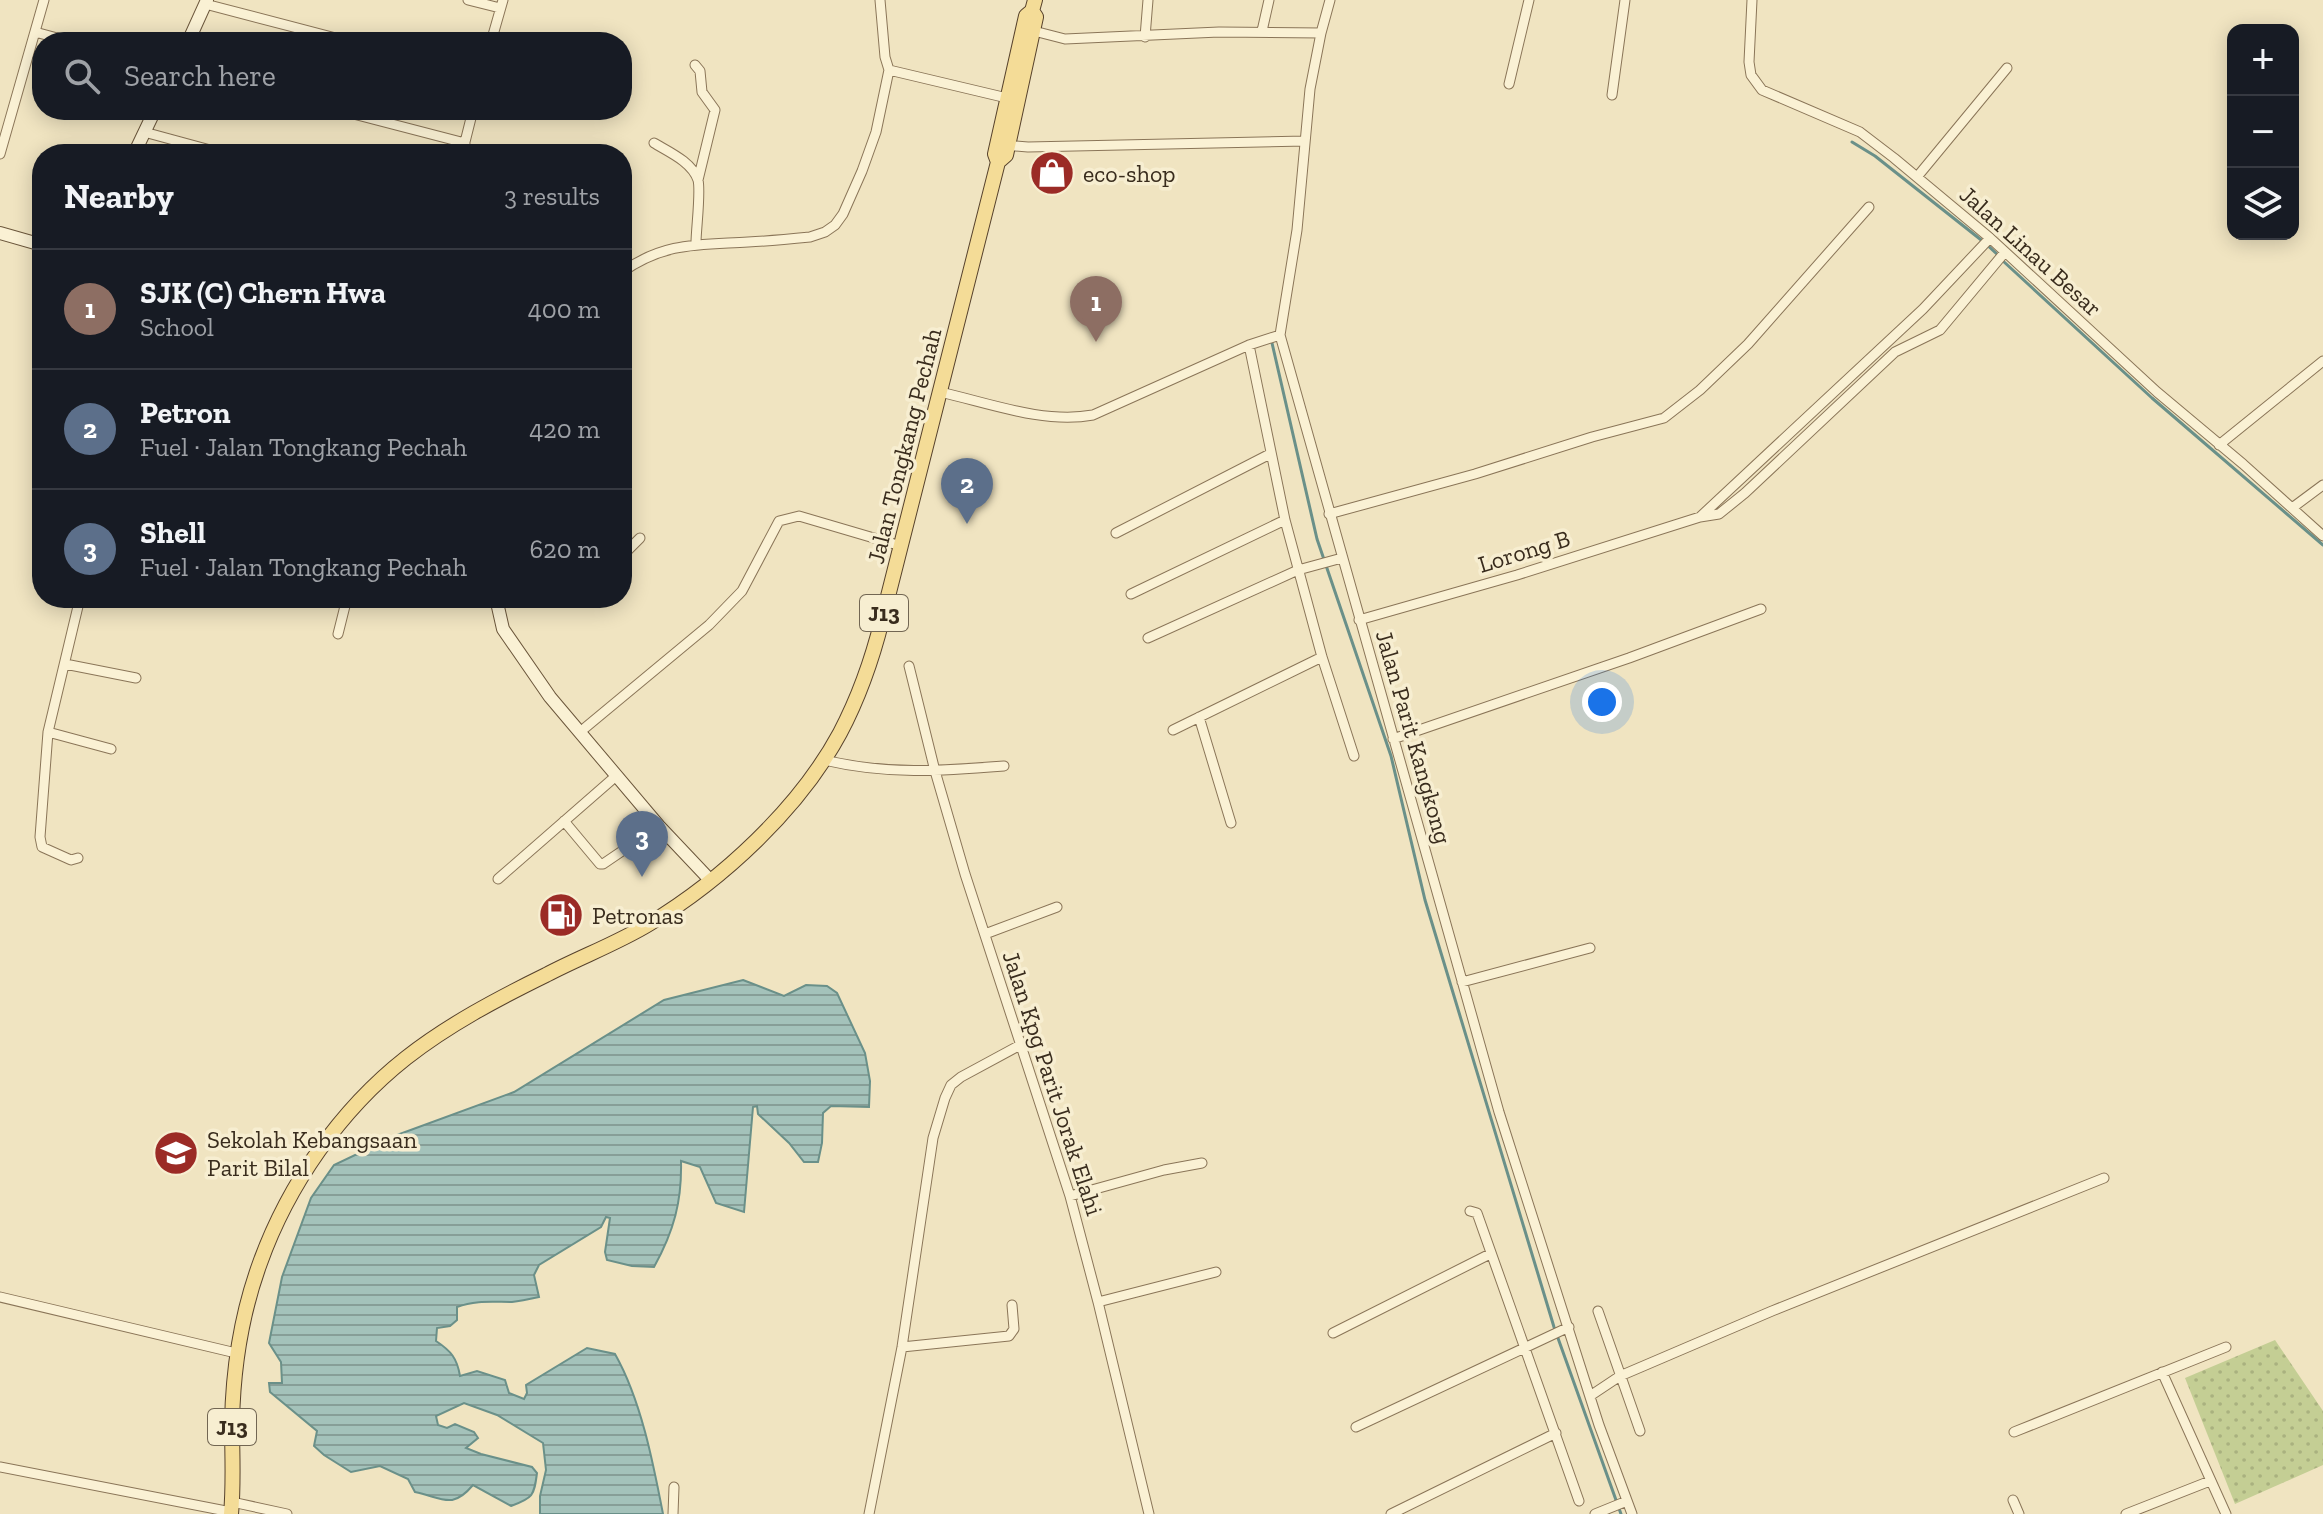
<!DOCTYPE html>
<meta charset="utf-8">
<style>
body{margin:0;font-family:"Zilla Slab",serif;background:#242831;color:#f1f3f6}
.controls{position:absolute;right:24px;top:24px;display:grid;overflow:hidden;border-radius:16px;box-shadow:0 4px 20px #0003}
.controls button{width:72px;height:72px;display:grid;place-items:center;padding:0;border:0;border-bottom:2px solid #363941;background:#171b24;color:#f1f3f6;font:40px sans-serif}
.you{position:absolute;left:1602px;top:702px;width:28px;height:28px;margin:-20px;border:6px solid #fff;border-radius:50%;background:#1a73e8;box-shadow:0 0 0 12px #1a73e833}
.badge{display:grid;place-items:center;width:52px;height:52px;border-radius:50%;background:#ca9998;color:#fff;font-size:26px;font-weight:700}
.pin{position:absolute;translate:-50% -66px;filter:drop-shadow(0 2px 4px #0008)}
.pin::after{content:'';position:absolute;top:42px;width:28px;height:24px;background:inherit;clip-path:polygon(0 0,100% 0,50% 100%)}
.list{margin:0;padding:0;list-style:none}
h2{display:flex;justify-content:space-between;align-items:center;height:104px;margin:0;padding:0 32px;font-size:34px}
h2 small{font-size:26px;font-weight:400;color:#9ea1a6}
.list li{display:grid;grid-template-columns:52px 1fr auto;gap:24px;align-items:center;box-sizing:border-box;height:120px;padding:0 32px;border-top:2px solid #363941}
.list b{display:block;font-size:30px;white-space:nowrap}
.list p{margin:0;font-size:26px;white-space:nowrap;color:#9ea1a6}
.list em{font-size:26px;font-style:normal;color:#9ea1a6}
.icon{flex:none;width:44px;height:44px;fill:none;stroke:currentColor;stroke-width:2;stroke-linecap:round;stroke-linejoin:round}
.map{position:relative;flex:none;width:2323px;height:1514px;overflow:hidden}
.search{position:absolute;background:#171b24;box-shadow:0 4px 20px #0003;left:32px;top:32px;width:600px;height:88px;display:flex;align-items:center;gap:20px;box-sizing:border-box;padding:0 28px;border-radius:32px;color:#9ea1a6;font-size:30px}
.panel{position:absolute;background:#171b24;box-shadow:0 4px 20px #0003;left:32px;top:144px;width:600px;height:464px;border-radius:32px}
.map>svg:first-child{display:block}
</style>
<div class="map">
<svg width="2323" height="1514" viewBox="0 0 2323 1514">
<defs>
<pattern id="grass-dots" width="8" height="8" patternUnits="userSpaceOnUse" patternTransform="scale(2)"><rect width="8" height="8" fill="#c4ce94"/><path d="M2 2h.1M6 6h.1" fill="none" stroke="#a9b17f" stroke-width="1.8" stroke-linecap="round"/></pattern>
<pattern id="water-rules" width="6" height="5" patternUnits="userSpaceOnUse" patternTransform="scale(2)"><rect width="6" height="5" fill="#a4c2ba"/><path d="M0 2.5h6" fill="none" stroke="#879e97"/></pattern>
</defs>
<rect width="100%" height="100%" fill="#f0e4c1"/>
<path fill="url(#grass-dots)" d="M 2275,1340 L 2323,1411 L 2323,1465 L 2235,1504 L 2185,1378 Z"/>
<path fill="url(#water-rules)" stroke="#6a9089" stroke-width="2" d="M 743,980 L 784,996 L 806,985 L 827,986 L 837,993 L 865,1053 L 870,1081 L 869,1107 L 831,1106 L 823,1113 L 822,1143 L 818,1162 L 804,1162 L 789,1143 L 758,1114 L 757,1106 L 753,1107 L 744,1212 L 716,1203 L 700,1167 L 681,1161 C 682,1201 674,1231 654,1267 L 632,1266 L 607,1260 L 605,1252 L 610,1218 L 606,1217 L 601,1227 L 539,1265 L 534,1275 L 539,1297 C 530,1299 521,1301 512,1302 C 492,1302 475,1300 457,1307 L 457,1320 L 450,1326 L 437,1328 L 436,1341 C 451,1351 457,1358 460,1376 L 477,1371 L 505,1380 L 509,1393 L 524,1399 L 527,1393 L 526,1385 L 587,1348 L 615,1354 C 641,1400 653,1462 663,1514 L 540,1514 L 540,1496 L 546,1470 L 543,1443 L 497,1415 L 464,1403 L 436,1416 L 438,1425 L 447,1428 L 455,1424 L 474,1432 L 478,1438 L 466,1448 L 481,1454 L 532,1467 L 537,1473 C 534,1496 533,1498 511,1506 L 473,1485 C 452,1510 443,1498 415,1492 L 408,1479 L 380,1466 L 351,1472 L 324,1455 L 314,1446 L 317,1431 L 270,1392 L 269,1383 L 282,1383 L 281,1362 L 269,1343 L 282,1277 L 311,1198 L 334,1165 L 397,1135 L 514,1092 L 664,1000 Z"/>
<g fill="none" stroke-linecap="round" stroke-linejoin="round">
<path stroke="#6a9089" stroke-width="3" d="M 1852,142 L 1875,156 L 1985,243 L 1998,255
M 2003,261 L 2152,398 L 2323,545
M 1272,343 L 1317,539 L 1391,756 L 1425,900 L 1554,1327 L 1621,1514"/>
<g stroke="#8a7558" stroke-width="11">
<path id="street" d="M 468,0 L 500,8
M 1330,0 L 1321,33 L 1310,89 L 1297,230 L 1280,335 L 1499,1112 L 1599,1425 L 1632,1514
M 1752,0 L 1749,62 L 1751,75 L 1762,90 L 1860,132 L 1894,158 L 1990,238 L 2157,392 L 2243,464 L 2323,536
M 205,4 L 351,42
M 1030,30 L 1065,39 L 1219,32 L 1321,33
M 1262,31 L 1269,0
M 35,32 L 72,42
M 1145,37 L 1148,0
M 491,42 L 503,0
M 695,65 L 700,71 L 702,92 L 715,110 L 698,180
M 889,70 L 1007,98
M 1509,84 L 1529,0
M 1612,95 L 1625,0
M 338,110 L 465,143
M 144,132 L 225,154
M 654,143 C 669,152 692,162 698,180 C 701,192 696,229 696,243
M 1004,145 L 1028,147 L 1305,141
M 0,154 L 44,0
M 462,154 L 473,110
M 1917,177 L 2007,68
M 622,272 C 665,242 698,245 748,242 C 769,241 790,239 810,237 L 825,232 L 835,225 L 843,214 L 862,171 L 876,132 L 889,70 L 885,57 L 880,0
M 1249,345 L 1285,520 L 1322,657 L 1354,756
M 940,392 C 989,403 1043,424 1093,415 L 1249,345 L 1280,335
M 2219,445 L 2323,361
M 2292,508 L 2323,485
M 1329,514 L 1475,474 L 1592,437 L 1664,418 L 1700,390 L 1748,344 L 1869,207
M 1700,517 L 1923,309 L 1990,238
M 1116,533 L 1270,454
M 622,556 L 640,538
M 1131,594 L 1285,520
M 166,598 L 178,601 L 186,598
M 496,603 L 538,598
M 1359,620 L 1517,575 L 1700,517 L 1719,514 L 1745,493 L 1895,352 L 1940,330 L 2005,252
M 338,634 L 347,598
M 1148,638 L 1298,570 L 1342,558
M 65,664 L 136,678
M 909,666 L 935,771 L 965,874 L 1070,1196 L 1098,1302 L 1149,1514
M 1199,717 L 1231,823
M 1173,730 L 1322,657
M 48,732 L 111,749
M 580,732 L 709,625 L 742,591 L 779,521 L 799,516 L 901,546
M 1393,739 L 1629,658 L 1761,609
M 824,760 C 888,775 940,771 1004,766
M 564,821 L 600,864 L 603,864 L 659,826
M 78,858 L 71,860 L 42,847 L 40,837 L 48,732 L 80,598
M 498,879 L 616,776
M 985,934 L 1057,907
M 1462,982 L 1590,948
M 1070,1196 L 1164,1170 L 1202,1163
M 1470,1211 L 1477,1213 L 1579,1501
M 0,1297 L 236,1353
M 1098,1302 L 1216,1272
M 1598,1311 L 1640,1431
M 1333,1333 L 1490,1254
M 902,1347 L 1009,1336 L 1014,1329 L 1012,1305
M 2162,1372 L 2226,1514
M 1590,1396 L 1620,1376 L 1772,1311 L 2104,1178
M 1356,1427 L 1569,1327
M 2014,1432 L 2226,1347
M 0,1467 L 231,1512
M 2013,1500 L 2019,1514
M 232,1502 L 287,1514
M 673,1514 L 674,1487
M 869,1514 L 902,1347 L 933,1138 L 945,1098 L 951,1085 L 961,1077 L 1022,1044
M 1391,1514 L 1556,1433
M 1595,1514 L 1627,1501
M 2126,1514 L 2210,1481"/>
</g>
<g stroke="#6b563b" stroke-width="14">
<path id="secondary" d="M 188,42 L 207,0
M 134,154 L 155,110
M 0,233 L 42,245
M 496,598 L 503,629 L 550,697 L 659,826 L 711,881"/>
</g>
<g stroke="#57422c" stroke-width="16">
<path id="primary" d="M 998,162 L 1006,155 L 1036,17 L 1032,11
M 231,1514 C 234,1484 232,1453 232,1423 C 233,1368 241,1315 260,1263 C 288,1185 340,1110 406,1058 C 448,1025 497,999 546,975 C 580,957 616,944 649,924 C 722,880 799,809 840,733 C 859,697 872,660 882,620 L 998,162 L 995,154 L 1026,16 L 1032,11 L 1035,0"/>
</g>
<use href="#street" stroke="#faf1d4" stroke-width="9"/>
<use href="#secondary" stroke="#faf1d4" stroke-width="12"/>
<use href="#primary" stroke="#f4dc97" stroke-width="14"/>
</g>
<defs>
<g id="shop-disc" transform="scale(2.3)"><circle r="9.5" fill="#9b2b26" stroke="#f7eed1"/><path d="M-5-2.5h2.3a2.7 3.5 0 0 1 5.4 0H5L5.5 6h-11ZM-1.5-2.5h3a1.5 2.3 0 0 0-3 0Z" fill="#fff"/></g>
<g id="fuel-disc" transform="scale(2.3)"><circle r="9.5" fill="#9b2b26" stroke="#f7eed1"/><path d="M-5.5-6h7V0h2V4h1.3V-2.5L3-4.5l.8-.8L6-3V5H2.5V1h-1V6h-7ZM-4.2-4.7v3.2H.2V-4.7Z" fill="#fff"/></g>
<g id="school-disc" transform="scale(2.3)"><circle r="9.5" fill="#9b2b26" stroke="#f7eed1"/><path d="M0-5L7-2L0 1L-7-2ZM-4 1L0 2.5L4 1V4Q0 6-4 4Z" fill="#fff"/></g>
</defs>
<g fill-rule="evenodd">
<use href="#shop-disc" x="1052" y="173"/>
<use href="#fuel-disc" x="561" y="915"/>
<use href="#school-disc" x="176" y="1153"/>
</g>
<g text-anchor="middle" dominant-baseline="central" stroke-width="7" stroke-linejoin="round" paint-order="stroke">
<g fill="#f7eed1" stroke="#726653" stroke-width="2">
<rect x="860" y="595" width="48" height="36" rx="6"/>
<rect x="208" y="1409" width="48" height="36" rx="6"/>
</g>
<g font-size="22" font-weight="bold" fill="#392c1d">
<text x="884" y="613">J13</text>
<text x="232" y="1427">J13</text>
</g>
<g font-size="24" fill="#392c1d" stroke="#f7eed1" text-anchor="start">
<text x="1083" y="173">eco-shop</text>
<text x="592" y="915">Petronas</text>
<text x="207" y="1139">Sekolah Kebangsaan<tspan x="207" dy="28">Parit Bilal</tspan></text>
</g>
<g font-size="24" fill="#392c1d" stroke="#f7eed1">
<text transform="translate(2031 251) rotate(42)">Jalan Linau Besar</text>
<text transform="translate(904 446) rotate(-76)">Jalan Tongkang Pechah</text>
<text transform="translate(1524 551) rotate(-17)">Lorong B</text>
<text transform="translate(1414 737) rotate(74)">Jalan Parit Kangkong</text>
<text transform="translate(1053 1083) rotate(72)">Jalan Kpg Parit Jorak Elahi</text>
</g>
</g>
</svg>
<div class="controls">
<button>+</button>
<button>−</button>
<button><svg class="icon" aria-label="layers" viewBox="0 0 24 24"><path d="M12 4l9 5-9 5-9-5zM3 14l9 5 9-5"/></svg></button>
</div>
<div class="you"></div>
<div class="pin badge" style="left:1096px;top:342px;background:#8d6e63">1</div>
<div class="pin badge" style="left:967px;top:524px;background:#5c6f8a">2</div>
<div class="pin badge" style="left:642px;top:877px;background:#5c6f8a">3</div>
<div class="search"><svg class="icon" aria-label="search" viewBox="0 0 24 24"><circle cx="10" cy="10" r="6"/><path d="M15 15l6 6"/></svg>Search here</div>
<section class="panel">
<h2>Nearby<small>3 results</small></h2>
<ul class="list">
<li><span class="badge" style="background:#8d6e63">1</span><div><b>SJK (C) Chern Hwa</b><p>School</p></div><em>400 m</em></li>
<li><span class="badge" style="background:#5c6f8a">2</span><div><b>Petron</b><p>Fuel · Jalan Tongkang Pechah</p></div><em>420 m</em></li>
<li><span class="badge" style="background:#5c6f8a">3</span><div><b>Shell</b><p>Fuel · Jalan Tongkang Pechah</p></div><em>620 m</em></li>
</ul>
</section>
</div>
